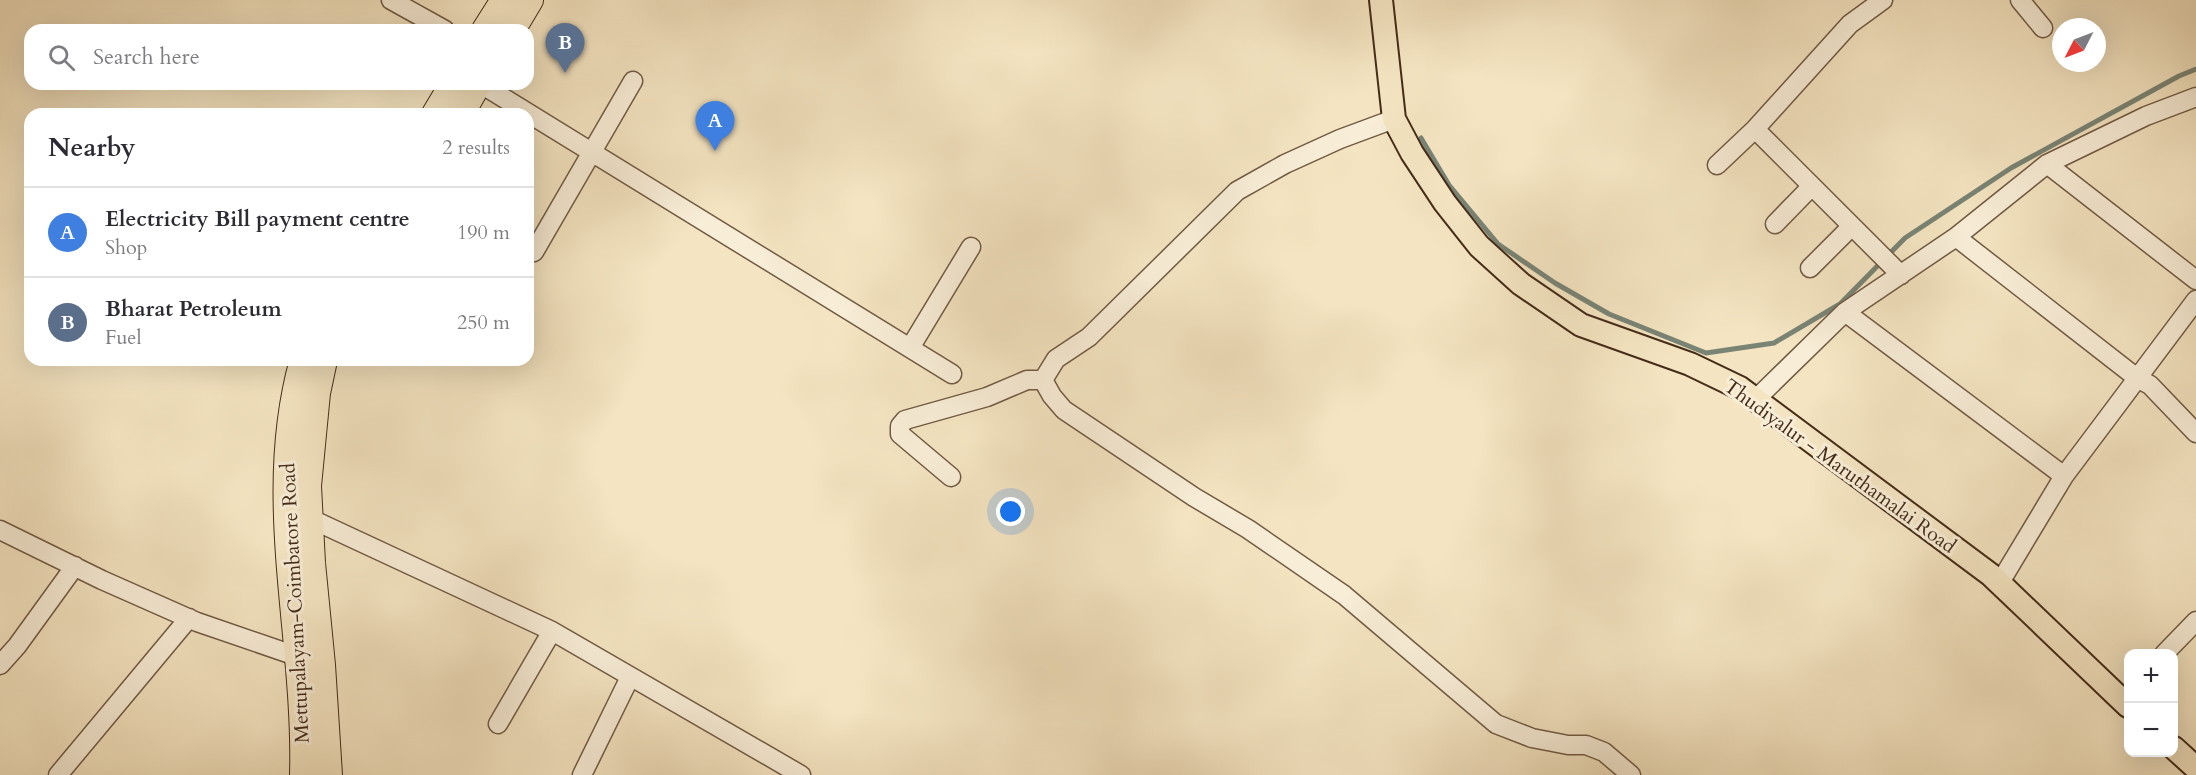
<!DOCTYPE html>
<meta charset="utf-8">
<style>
body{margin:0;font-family:Cardo,serif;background:#f2f2f3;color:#2b2b33}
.controls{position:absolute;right:18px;bottom:18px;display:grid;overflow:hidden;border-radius:12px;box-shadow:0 6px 24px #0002}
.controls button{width:54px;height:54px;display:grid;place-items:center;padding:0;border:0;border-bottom:2px solid #e1e1e2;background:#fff;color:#2b2b33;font:30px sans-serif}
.compass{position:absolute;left:2052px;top:18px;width:54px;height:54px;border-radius:50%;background:#fff;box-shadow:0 6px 24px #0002;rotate:228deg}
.you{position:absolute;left:1011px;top:512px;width:21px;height:21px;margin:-15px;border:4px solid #fff;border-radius:50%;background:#1a73e8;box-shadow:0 0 0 9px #1a73e833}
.badge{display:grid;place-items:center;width:39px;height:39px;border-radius:50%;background:#2563eb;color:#fff;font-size:20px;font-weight:700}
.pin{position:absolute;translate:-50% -50px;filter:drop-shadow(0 2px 3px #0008)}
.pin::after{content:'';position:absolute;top:32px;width:21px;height:18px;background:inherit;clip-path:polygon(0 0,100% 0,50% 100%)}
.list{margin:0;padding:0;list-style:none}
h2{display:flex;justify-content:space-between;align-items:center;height:78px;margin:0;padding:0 24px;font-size:26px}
h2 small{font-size:20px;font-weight:400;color:#7c7c81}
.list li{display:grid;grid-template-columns:39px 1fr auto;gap:18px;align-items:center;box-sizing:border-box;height:90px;padding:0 24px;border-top:2px solid #e1e1e2}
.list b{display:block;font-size:22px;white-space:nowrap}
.list p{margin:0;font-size:20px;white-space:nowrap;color:#7c7c81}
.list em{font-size:20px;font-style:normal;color:#7c7c81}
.icon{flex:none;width:33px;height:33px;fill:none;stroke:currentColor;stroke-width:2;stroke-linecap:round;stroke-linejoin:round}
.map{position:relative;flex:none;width:2196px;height:775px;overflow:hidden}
.search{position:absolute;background:#fff;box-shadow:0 6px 24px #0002;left:24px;top:24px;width:510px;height:66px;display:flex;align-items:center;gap:15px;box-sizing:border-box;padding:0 21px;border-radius:18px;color:#7c7c81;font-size:22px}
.panel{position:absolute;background:#fff;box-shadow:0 6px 24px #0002;left:24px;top:108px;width:510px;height:258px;border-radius:18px}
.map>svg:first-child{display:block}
</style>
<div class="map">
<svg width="2196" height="775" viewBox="0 0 2196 775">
<rect width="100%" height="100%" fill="#f4e4c1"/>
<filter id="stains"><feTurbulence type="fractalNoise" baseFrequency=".00333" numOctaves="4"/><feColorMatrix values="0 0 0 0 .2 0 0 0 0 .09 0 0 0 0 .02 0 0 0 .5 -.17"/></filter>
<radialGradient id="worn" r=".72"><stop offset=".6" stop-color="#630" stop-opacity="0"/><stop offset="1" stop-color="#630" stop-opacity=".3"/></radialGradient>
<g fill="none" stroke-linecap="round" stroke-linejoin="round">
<path stroke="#798475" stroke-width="5" d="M 1421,138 L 1449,185 L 1498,244 L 1555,283 L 1609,314 L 1706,353 L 1774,343 L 1840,304 L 1905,238 L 2011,168 L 2179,76 L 2196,69"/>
<g stroke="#715a43" stroke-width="21">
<path id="minor" d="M 391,0 L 445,30
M 2020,0 L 2043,28
M 481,84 L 952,374
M 1394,119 L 1340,139 L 1285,164 L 1237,191 L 1089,337 L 1056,359 L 1043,380 L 1052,396 L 1064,410 L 1194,497 L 1248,529 L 1344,595 L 1496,724 L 1532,738 L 1568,745 L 1586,745 L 1604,752 L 1631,775
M 1755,129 L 1901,275
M 2047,164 L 2196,280
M 1717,165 L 1755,129 L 1850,24 L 1883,0
M 1775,224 L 1812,186
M 1956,237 L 2137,378 L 2150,385 L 2196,433
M 534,252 L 633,81
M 1810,268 L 1852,226
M 1845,312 L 2064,476
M 910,348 L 971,247
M 1755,400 L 1845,312 L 1956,237 L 2047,164 L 2146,116 L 2196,97
M 951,477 L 900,434 L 900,426 L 905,420 L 987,397 L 1027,380 L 1043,380
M 309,518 L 552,631 L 801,775
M 0,530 L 102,580 L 197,622 L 299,657
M 1999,584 L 2064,476 L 2196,300
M 2164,654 L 2196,621
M 0,665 L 17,646 L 75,566
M 498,724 L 552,631
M 58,775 L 189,618
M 582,775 L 630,677"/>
</g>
<g stroke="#452c19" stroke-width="26">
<path id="major" d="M 1381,0 L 1394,119 L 1412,153 L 1445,203 L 1479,246 L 1521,284 L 1581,325 L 1690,364 L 1740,388 L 1991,575 L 2128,706
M 2174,748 L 2196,768"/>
</g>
<g stroke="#452c19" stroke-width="28">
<path id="highway" d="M 485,30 L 504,0
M 512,30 L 530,0
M 435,114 L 453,84
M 461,114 L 478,84
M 303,360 C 264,498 307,636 303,775
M 324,360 L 317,393 L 308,486 L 312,563 L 322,665 L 329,775"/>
</g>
<use href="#minor" stroke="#f8edd7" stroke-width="18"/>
<use href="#major" stroke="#f4e4c1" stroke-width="22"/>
<use href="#highway" stroke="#f4e4c1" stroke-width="26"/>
</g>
<g text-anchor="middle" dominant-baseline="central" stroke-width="6" stroke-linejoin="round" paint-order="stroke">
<g font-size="20" fill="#452c19" stroke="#f8edd7">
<text transform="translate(1840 466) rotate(36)">Thudiyalur - Maruthamalai Road</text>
<text transform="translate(295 603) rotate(-93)">Mettupalayam-Coimbatore Road</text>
</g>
</g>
<rect width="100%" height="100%" filter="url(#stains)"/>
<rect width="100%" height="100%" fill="url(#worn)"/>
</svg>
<div class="controls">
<button>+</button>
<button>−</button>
</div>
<svg class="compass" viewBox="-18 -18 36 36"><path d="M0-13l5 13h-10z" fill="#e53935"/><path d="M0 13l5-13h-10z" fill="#7c7c81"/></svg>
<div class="you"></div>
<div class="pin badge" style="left:715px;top:151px;background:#3f7fe0">A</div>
<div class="pin badge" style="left:565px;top:73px;background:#5c6f8a">B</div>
<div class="search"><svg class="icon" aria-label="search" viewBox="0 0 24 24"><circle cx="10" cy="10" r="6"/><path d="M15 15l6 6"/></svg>Search here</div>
<section class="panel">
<h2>Nearby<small>2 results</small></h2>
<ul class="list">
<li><span class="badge" style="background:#3f7fe0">A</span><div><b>Electricity Bill payment centre</b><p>Shop</p></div><em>190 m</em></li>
<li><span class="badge" style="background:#5c6f8a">B</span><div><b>Bharat Petroleum</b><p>Fuel</p></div><em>250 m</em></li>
</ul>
</section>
</div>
